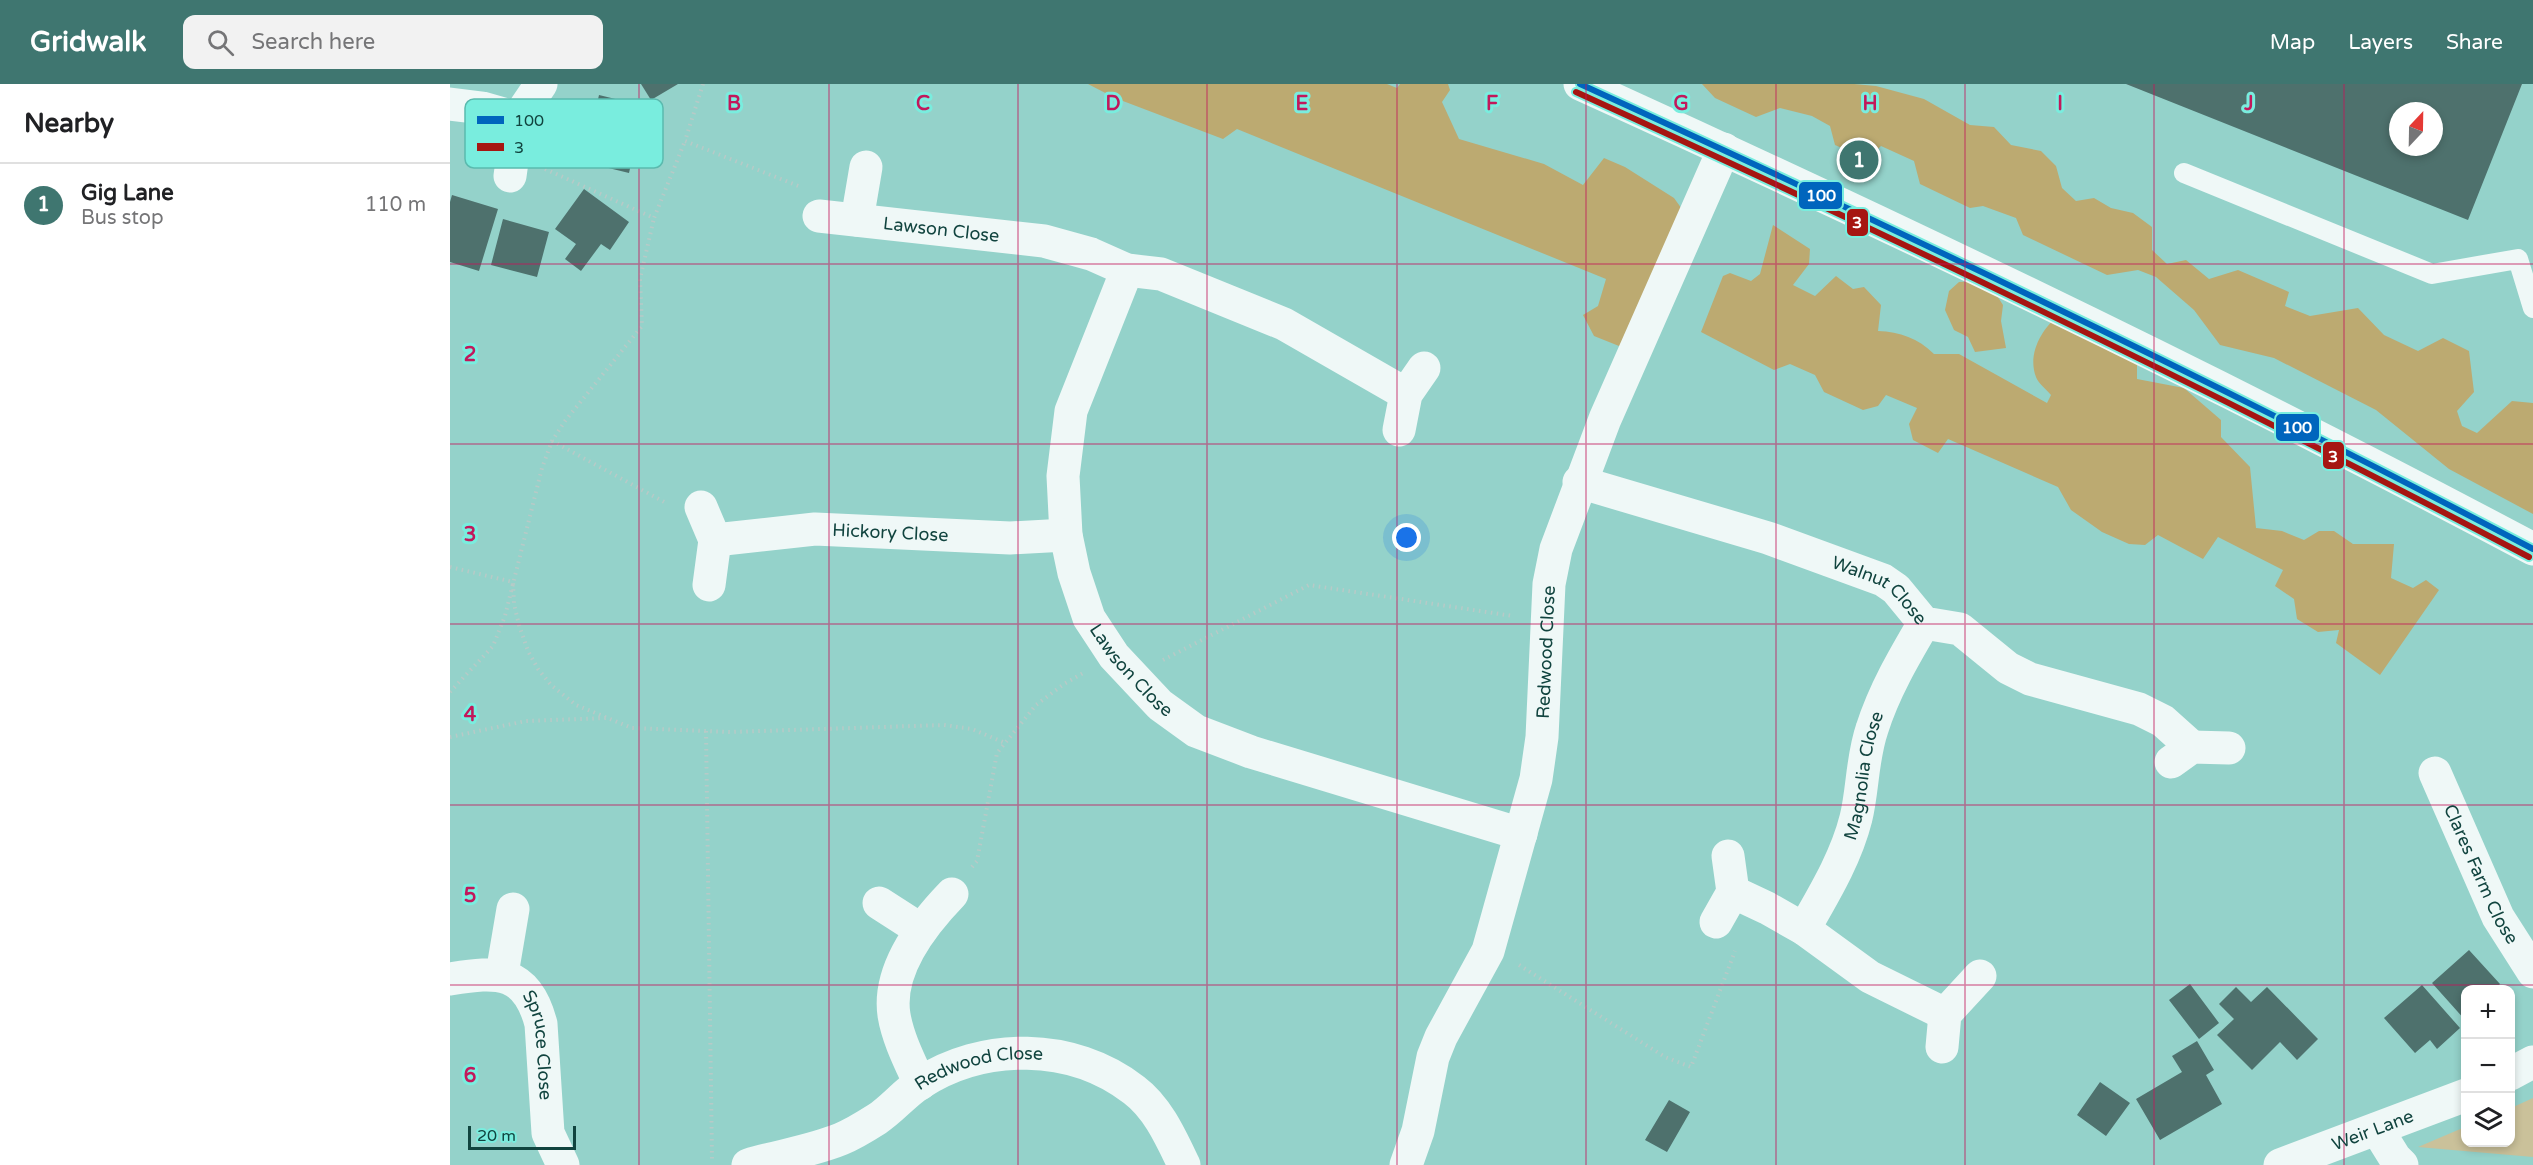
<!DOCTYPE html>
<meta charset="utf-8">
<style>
body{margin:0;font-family:"Varela Round",sans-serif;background:#f2f2f2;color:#202124}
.controls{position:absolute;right:18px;bottom:18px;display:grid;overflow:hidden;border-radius:12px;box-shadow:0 3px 9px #0003}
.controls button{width:54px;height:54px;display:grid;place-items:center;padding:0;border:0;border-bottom:2px solid #e0e0e0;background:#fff;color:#202124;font:30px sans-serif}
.compass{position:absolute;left:1939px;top:18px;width:54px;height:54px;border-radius:50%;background:#fff;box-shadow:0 3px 9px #0003;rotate:22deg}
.scale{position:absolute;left:18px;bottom:15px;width:108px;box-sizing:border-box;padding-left:6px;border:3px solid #11443f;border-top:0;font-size:16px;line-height:21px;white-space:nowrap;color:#11443f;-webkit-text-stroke:4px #79edde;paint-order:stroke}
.you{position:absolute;left:957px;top:454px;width:21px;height:21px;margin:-15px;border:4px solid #fff;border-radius:50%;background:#1a73e8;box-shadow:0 0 0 9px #1a73e833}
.badge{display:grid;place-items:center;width:39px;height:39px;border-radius:50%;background:#3f7670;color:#fff;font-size:20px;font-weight:700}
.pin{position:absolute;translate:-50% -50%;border:3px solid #fff;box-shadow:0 2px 6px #0006}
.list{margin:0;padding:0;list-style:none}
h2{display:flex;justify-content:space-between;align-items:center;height:78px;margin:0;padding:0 24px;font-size:26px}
h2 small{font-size:20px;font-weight:400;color:#757577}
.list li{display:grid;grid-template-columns:39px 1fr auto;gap:18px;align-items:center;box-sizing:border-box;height:84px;padding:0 24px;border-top:2px solid #e0e0e0}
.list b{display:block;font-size:22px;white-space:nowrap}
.list p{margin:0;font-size:20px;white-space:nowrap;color:#757577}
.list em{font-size:20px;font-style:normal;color:#757577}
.icon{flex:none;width:33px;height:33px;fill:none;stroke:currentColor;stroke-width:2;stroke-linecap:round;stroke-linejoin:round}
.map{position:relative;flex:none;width:2083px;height:1081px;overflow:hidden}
header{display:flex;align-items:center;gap:36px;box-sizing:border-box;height:84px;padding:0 30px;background:#3f7670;color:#fff}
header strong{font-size:28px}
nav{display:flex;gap:33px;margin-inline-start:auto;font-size:21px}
.search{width:420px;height:54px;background:#f2f2f2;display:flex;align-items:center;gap:15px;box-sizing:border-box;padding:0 21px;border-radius:12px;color:#757577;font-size:22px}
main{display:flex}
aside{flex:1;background:#fff}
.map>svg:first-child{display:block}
</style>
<header>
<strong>Gridwalk</strong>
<div class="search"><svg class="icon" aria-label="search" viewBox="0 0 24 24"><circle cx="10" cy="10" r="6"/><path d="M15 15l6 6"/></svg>Search here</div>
<nav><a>Map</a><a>Layers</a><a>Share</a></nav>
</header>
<main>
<aside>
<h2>Nearby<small></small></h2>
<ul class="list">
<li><span class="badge">1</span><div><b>Gig Lane</b><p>Bus stop</p></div><em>110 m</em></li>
</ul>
</aside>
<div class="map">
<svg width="2083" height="1081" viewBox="0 0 2083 1081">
<rect width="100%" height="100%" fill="#94d2ca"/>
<path fill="#cac19a" d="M 2083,1014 L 2083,1073 L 1968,1063 L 2015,1043 L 2016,1058 L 2060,1058 L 2061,1024 Z"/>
<path fill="#bcaa71" d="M 638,0 L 937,0 L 947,4 L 950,0 L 998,0 L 1000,6 L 992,18 L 1009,55 L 1094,80 L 1133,101 L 1154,74 L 1175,83 L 1224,114 L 1237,132 L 1184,255 L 1169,262 L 1144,252 L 1133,231 L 1148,222 L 1156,195 L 787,45 L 773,55 L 665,14 Z
M 1252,0 L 1404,0 L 1426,2 L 1474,15 L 1520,41 L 1544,43 L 1561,61 L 1591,67 L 1606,82 L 1612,104 L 1626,117 L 1644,114 L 1661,124 L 1683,129 L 1702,143 L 1702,166 L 1717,180 L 1736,176 L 1759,195 L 1788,186 L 1839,208 L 1835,222 L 1860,232 L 1908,224 L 1934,251 L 1968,267 L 1993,254 L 2019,267 L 2024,308 L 2007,327 L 2012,342 L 2027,349 L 2062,317 L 2083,319 L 2083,430 L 1999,385 L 1926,326 L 1824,274 L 1770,261 L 1744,226 L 1706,193 L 1688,186 L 1657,191 L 1573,151 L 1566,134 L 1533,122 L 1520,124 L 1470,100 L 1464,77 L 1431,62 L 1417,75 L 1385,61 L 1380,42 L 1362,32 L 1330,24 L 1306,33 L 1265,14 Z
M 1323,141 L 1360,165 L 1359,180 L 1343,201 L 1365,212 L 1386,192 L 1403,205 L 1414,203 L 1431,221 L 1428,247 C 1450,248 1468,254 1484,270 L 1509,270 L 1597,319 L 1601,311 C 1596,305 1588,299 1586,293 C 1577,270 1592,244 1610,230 L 1687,268 L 1687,295 L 1734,304 L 1771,336 L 1771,353 L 1800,383 L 1806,444 L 1832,447 L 1854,456 L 1869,447 L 1884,447 L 1903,460 L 1944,460 L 1941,494 L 1963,504 L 1976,496 L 1989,506 L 1930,591 L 1886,559 L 1889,546 L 1868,548 L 1847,535 L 1844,515 L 1825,502 L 1833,486 L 1768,453 L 1753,475 L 1708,451 L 1695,461 L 1679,460 L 1652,448 L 1621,426 L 1608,403 L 1498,355 L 1488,369 L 1463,356 L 1459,340 L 1467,324 L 1436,311 L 1428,322 L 1413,326 L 1374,308 L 1365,291 L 1340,280 L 1324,286 L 1251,248 L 1273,192 L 1280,189 L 1301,197 L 1310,190 Z
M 1525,197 L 1544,207 L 1553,221 L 1551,237 L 1556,264 L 1525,268 L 1518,253 L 1504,246 L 1495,226 L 1499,207 L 1509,198 Z"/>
<path fill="#4e716d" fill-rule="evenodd" d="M 191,0 L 228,0 L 201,16 Z
M 1676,0 L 2072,0 L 2018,136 ZM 1948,27 L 1984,27 L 1984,63 L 1948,63 Z
M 149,11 L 194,22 L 179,89 L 134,78 Z
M 134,105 L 179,138 L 160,166 L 151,160 L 131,187 L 115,175 L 126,160 L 105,145 Z
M 2,111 L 48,125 L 29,187 L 0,178 L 0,118 Z
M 53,135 L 99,148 L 87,193 L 41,181 Z
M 2019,866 L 2050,900 L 2044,906 L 2016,906 L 2016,937 L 1982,899 Z
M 1740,900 L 1769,939 L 1749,955 L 1719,916 Z
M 1972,901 L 2010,944 L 1987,965 L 1980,956 L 1965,969 L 1934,934 Z
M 1786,903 L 1801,918 L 1817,903 L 1868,955 L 1847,976 L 1830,958 L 1802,986 L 1767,951 L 1784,935 L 1769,920 Z
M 1747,957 L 1764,986 L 1756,991 L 1772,1020 L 1710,1056 L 1686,1015 L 1732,988 L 1722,972 Z
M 1650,998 L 1680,1019 L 1656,1052 L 1627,1031 Z
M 1219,1016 L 1240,1028 L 1217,1068 L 1195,1056 Z"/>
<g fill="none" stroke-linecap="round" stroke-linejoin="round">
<path stroke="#b7cac7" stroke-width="4" stroke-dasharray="1.5 4.5" stroke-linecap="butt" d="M 253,0 L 235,57 L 351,103
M 95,85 L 204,134 L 235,57
M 102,357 L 218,420
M 0,483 L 63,498 L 64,520 L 69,541 L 78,567 L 88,585 L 101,601 L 126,621 L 182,644 L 280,648 L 494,641 L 522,645 L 555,659
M 713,576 L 859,501 L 1063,532
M 0,608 L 43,562 L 55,532 L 92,384 L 102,357 L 115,337 L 192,242 L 190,195 L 204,134
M 256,647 L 262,1075
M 0,653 L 76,637 L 156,634
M 522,783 L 527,777 L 547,669 L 586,621 L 614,600 L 635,588
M 1069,881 L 1215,973 L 1241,983 L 1285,867"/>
<path stroke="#eff8f7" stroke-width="20" d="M 1734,89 L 1982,190 L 2068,175 L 2083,224"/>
<g stroke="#eff8f7" stroke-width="33">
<path d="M 0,20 L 32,24 L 68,34"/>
<path d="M 60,92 L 68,34 L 91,0"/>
<path id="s1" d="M 369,132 L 594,157 L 641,170 L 677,186 L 711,190 L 834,240 L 956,310"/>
<path d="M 407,136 L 416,83"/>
<path id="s2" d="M 677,186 L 621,327 L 613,392 L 616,451 L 624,489 L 639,534 L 664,572 L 710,621 L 746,647 L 801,668 L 1071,750"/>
<path d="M 949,346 L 956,310 L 974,284"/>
<path id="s3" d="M 1129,398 L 1318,454 L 1433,496 L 1446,505 L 1474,539 L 1510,545 L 1558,584 L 1580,595 L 1689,625 L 1713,637 L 1742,663"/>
<path d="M 251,423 L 265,456 L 259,501"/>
<path id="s4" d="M 265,456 L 365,445 L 560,454 L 616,451"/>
<path d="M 1721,678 L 1742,663 L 1779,664"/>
<path id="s5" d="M 1985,689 L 2048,833 L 2083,888"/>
<path d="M 1283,808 L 1317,824 L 1354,845 L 1420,893 L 1495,930"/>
<path d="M 429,819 L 471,846"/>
<path d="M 1266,838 L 1283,808 L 1278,772"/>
<path id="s6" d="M 1354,845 C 1374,810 1396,774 1406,734 C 1413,705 1412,674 1422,645 C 1434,607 1454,573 1474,539"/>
<path d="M 52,890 L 63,825"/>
<path id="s7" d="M 0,895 C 48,887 77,886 91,940 L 98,1049 L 113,1081"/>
<path d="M 1492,963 L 1495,930 L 1530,892"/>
<path d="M 2060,990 L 2083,978"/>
<path d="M 470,1000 C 460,978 448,955 444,931 C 437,885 473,840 502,810"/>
<path d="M 1927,1045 L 1945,1074 L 1952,1081"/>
<path id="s8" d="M 298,1081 C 328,1072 362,1067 391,1055 C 403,1050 416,1042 427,1035 C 442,1025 454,1010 469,1000 C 533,958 622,958 684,1006 C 708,1024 721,1054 734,1081"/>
<path id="s9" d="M 956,1081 L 968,1047 L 983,973 L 991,953 L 1038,867 L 1086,695 L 1092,653 L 1099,500 L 1106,465 L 1155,335 L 1274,65"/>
<path id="s10" d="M 1830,1081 L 2016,1011"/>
</g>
<path stroke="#eff8f7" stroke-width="33" d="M 1130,0 C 1452,146 1771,299 2083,465"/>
<g stroke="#79edde" stroke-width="10">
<path id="bus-1" d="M 1130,0 C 1452,147 1770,300 2083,465"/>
</g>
<g stroke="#79edde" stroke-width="10">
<path id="bus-2" d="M 1126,8 C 1448,155 1766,308 2079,473"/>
</g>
<use href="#bus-1" stroke="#0065bd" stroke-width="6"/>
<use href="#bus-2" stroke="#a61612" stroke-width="6"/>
</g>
<path fill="none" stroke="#c2185b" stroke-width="1.5" stroke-opacity="0.55" d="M 189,0 L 189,1081M 379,0 L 379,1081M 568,0 L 568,1081M 757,0 L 757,1081M 947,0 L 947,1081M 1136,0 L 1136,1081M 1326,0 L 1326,1081M 1515,0 L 1515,1081M 1704,0 L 1704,1081M 1894,0 L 1894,1081M 0,180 L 2083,180M 0,360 L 2083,360M 0,540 L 2083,540M 0,721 L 2083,721M 0,901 L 2083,901"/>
<g text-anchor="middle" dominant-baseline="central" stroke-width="6" stroke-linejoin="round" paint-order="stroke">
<g font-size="18" fill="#11443f" stroke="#79edde">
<text stroke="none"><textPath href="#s1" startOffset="123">Lawson Close</textPath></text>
<text stroke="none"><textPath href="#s4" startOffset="176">Hickory Close</textPath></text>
<text stroke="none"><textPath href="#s3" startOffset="322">Walnut Close</textPath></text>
<text stroke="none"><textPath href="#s9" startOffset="537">Redwood Close</textPath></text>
<text stroke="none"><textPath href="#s2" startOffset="430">Lawson Close</textPath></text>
<text stroke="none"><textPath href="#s6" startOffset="166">Magnolia Close</textPath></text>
<text stroke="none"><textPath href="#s5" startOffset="111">Clares Farm Close</textPath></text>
<text stroke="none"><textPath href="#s7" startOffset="138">Spruce Close</textPath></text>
<text stroke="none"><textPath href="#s8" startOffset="256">Redwood Close</textPath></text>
<text stroke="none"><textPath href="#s10" startOffset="99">Weir Lane</textPath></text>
</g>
</g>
<rect x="15" y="15" width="198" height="69" rx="9" fill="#79edde" stroke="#5abaae" stroke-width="1.5"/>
<rect x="27" y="32" width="27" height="8" fill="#0065bd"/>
<rect x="27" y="59" width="27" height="8" fill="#a61612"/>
<g font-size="16" fill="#11443f">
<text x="64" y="42">100</text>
<text x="64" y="69">3</text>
</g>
<g font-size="20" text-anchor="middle" font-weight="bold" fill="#c2185b" stroke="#79edde" stroke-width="6" stroke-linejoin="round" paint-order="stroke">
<text x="284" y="26">B</text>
<text x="473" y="26">C</text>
<text x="663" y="26">D</text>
<text x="852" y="26">E</text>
<text x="1042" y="26">F</text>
<text x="1231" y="26">G</text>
<text x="1420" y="26">H</text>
<text x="1610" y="26">I</text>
<text x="1799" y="26">J</text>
<text x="20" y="277">2</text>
<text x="20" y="457">3</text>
<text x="20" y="637">4</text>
<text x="20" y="818">5</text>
<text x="20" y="998">6</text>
</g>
<g stroke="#79edde" stroke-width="2">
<rect x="1348" y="97" width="45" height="29" rx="6" fill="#0065bd"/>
<rect x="1396" y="124" width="23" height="29" rx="6" fill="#a61612"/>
<rect x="1825" y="329" width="45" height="29" rx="6" fill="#0065bd"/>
<rect x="1872" y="357" width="23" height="29" rx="6" fill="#a61612"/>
</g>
<g font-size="16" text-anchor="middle" font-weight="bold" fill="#fff">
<text x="1371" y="117">100</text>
<text x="1407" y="144">3</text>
<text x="1847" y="349">100</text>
<text x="1883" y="378">3</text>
</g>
</svg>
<div class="controls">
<button>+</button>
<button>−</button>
<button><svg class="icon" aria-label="layers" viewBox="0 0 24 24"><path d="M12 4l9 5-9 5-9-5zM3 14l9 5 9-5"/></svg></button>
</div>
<svg class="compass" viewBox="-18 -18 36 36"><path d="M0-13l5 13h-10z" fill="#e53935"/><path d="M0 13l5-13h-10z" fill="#757577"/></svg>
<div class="scale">20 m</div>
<div class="you"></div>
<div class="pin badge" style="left:1409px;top:76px">1</div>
</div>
</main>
